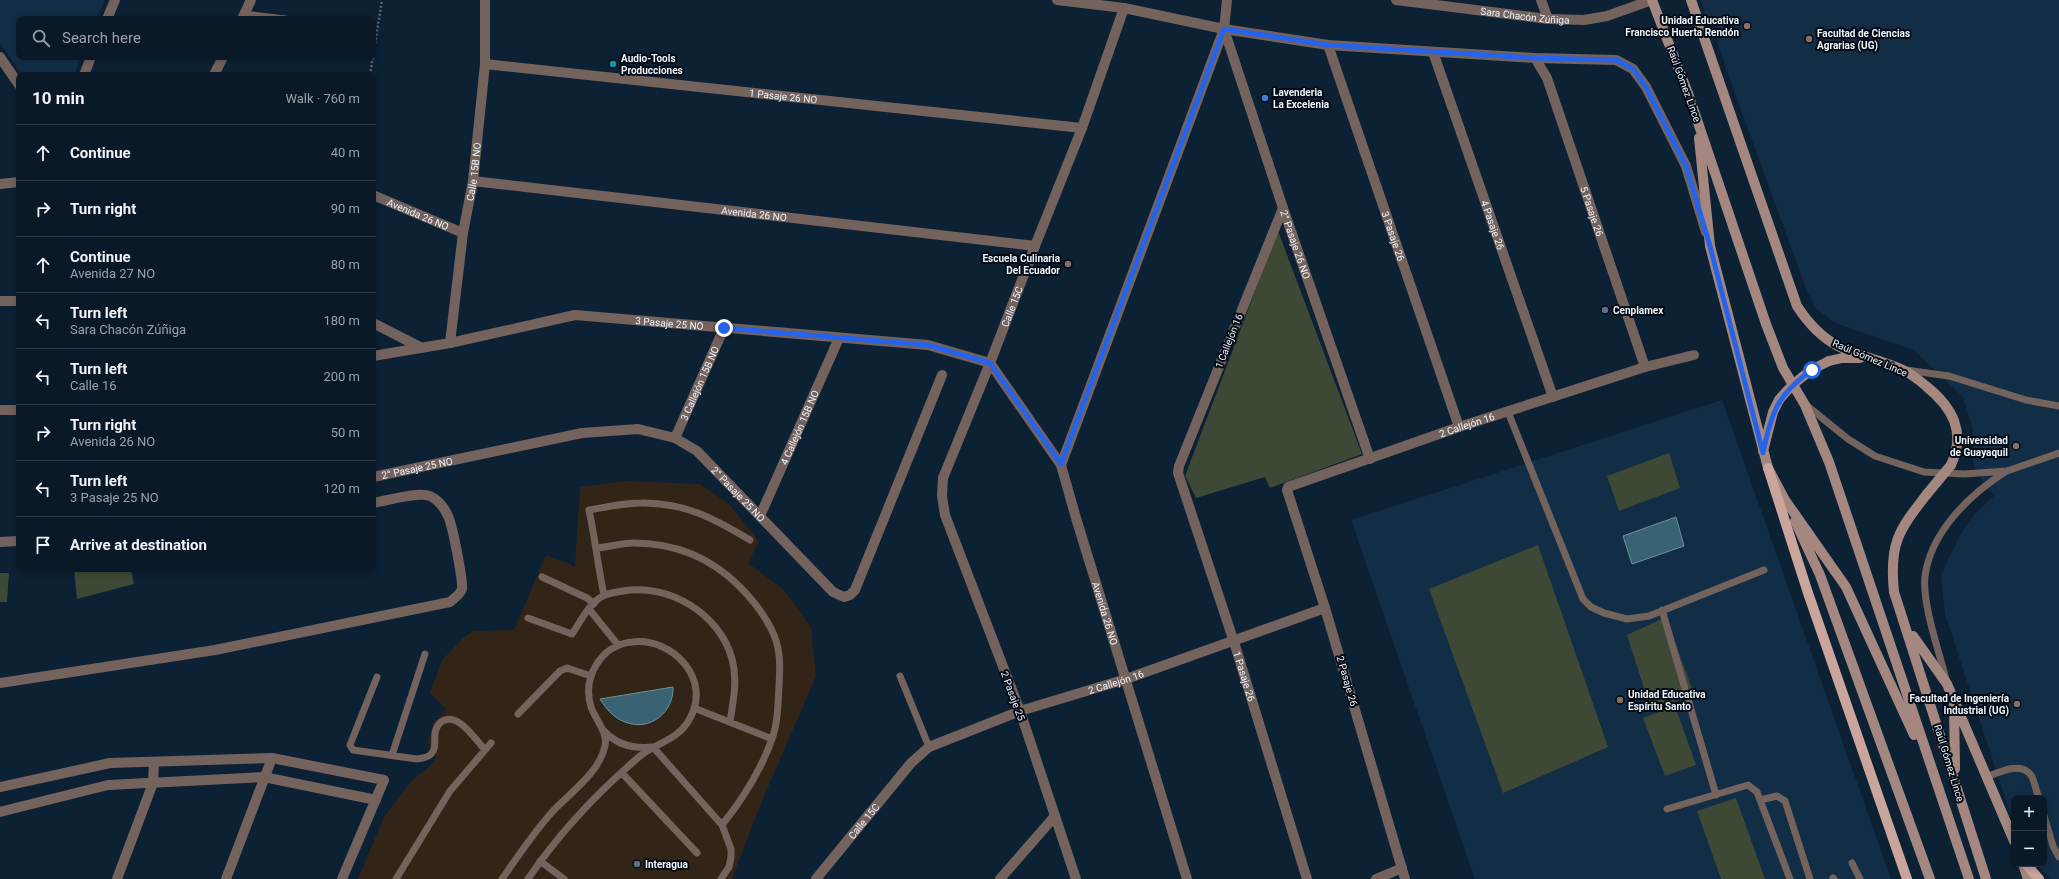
<!DOCTYPE html>
<meta charset="utf-8">
<style>
body{margin:0;font-family:Roboto,sans-serif;background:#182634;color:#f1f3f6}
.controls{position:absolute;right:12px;bottom:12px;display:grid;overflow:hidden;border-radius:8px;box-shadow:0 2px 6px #0003}
.controls button{width:36px;height:36px;display:grid;place-items:center;padding:0;border:0;border-bottom:1px solid #2a3845;background:#0a1928;color:#f1f3f6;font:20px sans-serif}
.stop{position:absolute;width:12px;height:12px;margin:-9px;border:3px solid #2563eb;border-radius:50%;background:#fff}
.stop.end{background:#2563eb;border-color:#fff;box-shadow:0 1px 4px #0008}
.list{margin:0;padding:0;list-style:none}
h2{display:flex;justify-content:space-between;align-items:center;height:52px;margin:0;padding:0 16px;font-size:17px}
h2 small{font-size:13px;font-weight:400;color:#99a0a8}
.list li{display:grid;grid-template-columns:26px 1fr auto;gap:12px;align-items:center;box-sizing:border-box;height:56px;padding:0 16px;border-top:1px solid #2a3845}
.list b{display:block;font-size:15px;white-space:nowrap}
.list p{margin:0;font-size:13px;white-space:nowrap;color:#99a0a8}
.list em{font-size:13px;font-style:normal;color:#99a0a8}
.icon{flex:none;width:22px;height:22px;fill:none;stroke:currentColor;stroke-width:2;stroke-linecap:round;stroke-linejoin:round}
.map{position:relative;flex:none;width:2059px;height:879px;overflow:hidden}
.search{position:absolute;background:#0a1928;box-shadow:0 2px 6px #0003;left:16px;top:16px;width:360px;height:44px;display:flex;align-items:center;gap:10px;box-sizing:border-box;padding:0 14px;border-radius:8px;color:#99a0a8;font-size:15px}
.panel{position:absolute;background:#0a1928;box-shadow:0 2px 6px #0003;left:16px;top:72px;width:360px;height:500px;border-radius:8px}
.map>svg:first-child{display:block}
</style>
<div class="map">
<svg width="2059" height="879" viewBox="0 0 2059 879">
<rect width="100%" height="100%" fill="#0d2135"/>
<path fill="#322417" d="M 626,481 L 700,484 L 729,504 L 759,541 L 748,563 L 784,590 L 811,627 L 816,676 L 760,806 L 732,879 L 358,879 L 384,817 L 413,779 L 427,769 L 436,758 L 428,742 L 433,724 L 446,709 L 430,693 L 442,660 L 463,638 L 473,631 L 514,630 L 546,555 L 575,566 L 580,487 Z"/>
<path fill="#122d46" d="M 0,0 L 105,0 L 97,19 L 19,19 L 19,57 L 81,57 L 74,75 L 22,75 L 0,43 Z
M 1701,0 L 2059,0 L 2059,879 L 2052,879 L 2036,864 L 2044,864 L 2044,798 L 2014,798 L 2014,825 L 1945,614 L 1941,575 L 1960,535 L 1974,515 L 1994,496 L 1982,481 L 1973,463 L 1973,429 L 1963,397 L 1914,350 L 1835,323 L 1816,308 L 1807,291 L 1741,110 L 1719,48 L 1715,23 L 1705,15 Z
M 1722,400 L 1891,879 L 1475,879 L 1351,520 Z"/>
<path fill="#3d4935" d="M 1278,231 L 1362,454 L 1270,488 L 1265,477 L 1196,498 L 1185,476 Z
M 1669,453 L 1680,488 L 1619,511 L 1607,476 Z
M 1538,545 L 1608,747 L 1503,793 L 1429,589 Z
M 74,569 L 131,569 L 134,584 L 77,599 Z
M 0,573 L 9,573 L 7,602 L 0,602 Z
M 1666,617 L 1694,694 L 1651,710 L 1627,635 Z
M 1675,706 L 1696,765 L 1665,776 L 1643,718 Z
M 1736,798 L 1765,879 L 1721,879 L 1697,811 Z"/>
<path fill="#396372" stroke="#6f8f9c" d="M 1676,517 L 1684,546 L 1632,564 L 1623,536 Z
M 673,687 C 674,712 650,732 625,722 C 614,718 606,709 600,699 Z"/>
<g fill="none" stroke-linecap="round" stroke-linejoin="round">
<path stroke="#566676" stroke-width="2.5" stroke-dasharray="2 2" stroke-linecap="butt" d="M 370,75 L 382,0"/>
<path stroke="#74625d" stroke-width="7" d="M 244,14 L 285,19
M 1906,370 L 1949,376 L 2026,400 L 2059,406
M 1806,405 L 1848,439 L 1875,456 L 1924,472 L 1964,474 L 2007,471 L 2059,453
M 1508,412 L 1583,599 L 1591,607 L 1604,613 L 1627,619 L 1649,616 L 1764,570
M 597,548 C 609,547 622,543 633,543 C 675,543 710,557 739,586 C 754,601 766,616 774,635 C 781,652 780,668 779,686 C 778,704 778,722 772,739 C 761,770 742,800 722,825
M 542,577 L 587,598 L 594,604
M 604,595 C 598,567 595,538 589,510 C 606,507 624,503 641,503 C 684,502 715,519 750,540
M 589,609 L 618,645
M 1662,610 L 1716,795
M 528,618 L 572,634 C 581,621 589,603 603,596 C 608,593 617,592 623,591 C 669,583 720,614 732,659 C 738,681 733,701 730,722
M 900,676 L 929,747
M 377,677 L 350,745 L 353,750 L 417,759 C 422,758 428,758 431,754 C 437,748 434,740 435,733 C 436,729 438,724 441,722 C 457,710 476,740 485,750
M 1946,679 C 1939,651 1922,604 1925,576 C 1931,532 1969,495 2005,472
M 694,708 L 772,739
M 518,714 L 560,671 L 567,668 L 591,676
M 604,731 C 617,745 635,749 653,747 L 722,825 L 731,849 L 731,857 L 729,867 L 721,879
M 392,755 L 425,654
M 622,773 L 697,853
M 1987,777 C 1999,772 2023,760 2032,777 C 2035,783 2036,791 2039,798
M 1760,800 L 1777,796 L 1785,801 L 1810,879
M 1667,809 L 1748,785 L 1757,792 L 1790,879
M 2044,816 L 2053,846 L 2059,857
M 540,861 L 564,879
M 1852,863 L 1860,879
M 1833,878 L 1834,879
M 396,879 L 450,791 L 491,743
M 502,879 C 518,856 534,832 553,811 C 571,792 599,773 605,746 C 608,732 595,719 591,707 C 582,677 601,645 632,642 C 673,637 713,680 689,720 C 678,740 656,743 640,756 C 598,792 559,833 528,879"/>
<g stroke="#74625d" stroke-width="10">
<path d="M 1057,0 L 1124,8 L 1224,29 L 1328,45 L 1535,58 L 1616,60 L 1633,69 L 1646,87 L 1686,166 L 1706,232"/>
<path id="s1" d="M 1396,0 L 1548,19 L 1584,20 L 1607,16 L 1652,0"/>
<path d="M 1541,0 L 1548,19"/>
<path d="M 107,19 L 115,0"/>
<path d="M 242,19 L 251,0"/>
<path id="s2" d="M 1224,29 L 1283,208 L 1370,459"/>
<path id="s3" d="M 1328,45 L 1459,427"/>
<path id="s4" d="M 1433,52 L 1553,397"/>
<path d="M 0,57 L 19,85"/>
<path id="s5" d="M 1535,58 L 1547,78 L 1645,367"/>
<path id="s6" d="M 485,64 L 1082,128"/>
<path d="M 84,75 L 91,57"/>
<path d="M 214,75 L 223,57"/>
<path id="s7" d="M 473,181 L 1035,246"/>
<path d="M 0,184 L 19,182"/>
<path id="s8" d="M 373,195 L 463,233"/>
<path id="s9" d="M 1283,208 L 1179,466 L 1178,473 L 1234,642 L 1307,879"/>
<path d="M 0,301 L 19,301"/>
<path d="M 373,323 L 420,347"/>
<path id="s10" d="M 450,343 L 463,233 L 473,181 L 485,64 L 485,0"/>
<path id="s11" d="M 373,356 L 450,343 L 575,315 L 928,345 L 990,363 L 1061,465 L 1076,518 L 1187,879"/>
<path d="M 0,410 L 19,410"/>
<path id="s12" d="M 675,438 L 724,328"/>
<path d="M 1061,465 L 1224,29 L 1227,0"/>
<path id="s13" d="M 373,477 L 582,433 L 638,429 L 675,438 L 697,451 L 833,592 L 844,597 L 850,595 L 855,590 L 942,375"/>
<path id="s14" d="M 760,516 L 839,338"/>
<path d="M 0,542 L 19,541"/>
<path d="M 0,683 L 215,650 L 450,602 C 454,598 460,595 462,589 C 463,580 452,521 447,514 C 444,507 437,499 430,496 C 418,491 387,501 373,503"/>
<path d="M 0,787 L 110,763 L 272,758 L 384,780 L 342,879"/>
<path d="M 0,812 L 108,785 L 264,777 L 376,800"/>
<path d="M 117,879 L 153,783 L 154,762"/>
<path d="M 226,879 L 272,758"/>
<path id="s15" d="M 816,879 L 911,763 L 929,747 L 1020,711 L 1126,679 L 1325,608"/>
<path d="M 1000,879 L 1055,816"/>
<path id="s16" d="M 1076,879 L 1020,711 L 945,515 L 942,496 L 943,478 L 990,363 L 1035,246 L 1082,128 L 1124,8"/>
<path d="M 1376,879 L 1402,868"/>
<path id="s17" d="M 1405,879 L 1325,608 L 1287,490 L 1288,487 L 1459,427 L 1645,367 L 1694,355"/>
</g>
<path stroke="#a48880" stroke-width="10" d="M 1652,0 L 1689,96 L 1766,324 L 1783,368 L 1805,405 L 1829,462 L 1969,879
M 1691,0 L 1797,306 C 1808,323 1821,337 1838,346 C 1858,356 1881,360 1901,369 C 1910,373 1919,380 1926,386 C 1953,408 1966,432 1951,465
M 1699,138 L 1710,246 L 1768,468 L 1785,500 L 1846,587 L 1914,735
M 1829,361 L 1842,358 L 1860,358
M 1763,451 L 1773,412 L 1779,400
M 1927,494 C 1898,531 1889,544 1894,592 L 1986,879
M 1795,521 L 1820,575 L 1930,879
M 1913,636 L 1947,684 L 2014,841
M 1954,705 L 1955,769
M 2023,864 L 2028,879"/>
<path stroke="#c9a59b" stroke-width="10" d="M 1768,468 L 1808,593 L 1907,879
M 2026,864 L 2039,879"/>
<path stroke="#a48880" stroke-width="10" d="M 1779,400 C 1793,382 1809,370 1829,361
M 1927,494 L 1951,465"/>
</g>
<g fill="none" stroke-linecap="round" stroke-linejoin="round">
<path stroke="#2563eb" stroke-width="5" d="M 724,328 L 928,345 L 990,363 L 1061,464 L 1224,29 L 1328,45 L 1535,58 L 1616,60 L 1633,69 L 1646,87 L 1686,166 L 1710,246 L 1763,453 C 1771,414 1777,394 1812,370"/>
</g>
<g fill="#8d6e63" stroke="#040a13" stroke-width="1.5">
<circle cx="1747" cy="26" r="4"/>
<circle cx="1809" cy="39" r="4"/>
<circle cx="1068" cy="264" r="4"/>
<circle cx="2016" cy="446" r="4"/>
<circle cx="1620" cy="700" r="4"/>
<circle cx="2017" cy="704" r="4"/>
</g>
<circle fill="#0f9aa8" stroke="#040a13" stroke-width="1.5" cx="613" cy="64" r="4"/>
<circle fill="#3f7fe0" stroke="#040a13" stroke-width="1.5" cx="1265" cy="98" r="4"/>
<g fill="#5c6f8a" stroke="#040a13" stroke-width="1.5">
<circle cx="1605" cy="310" r="4"/>
<circle cx="637" cy="864" r="4"/>
</g>
<g text-anchor="middle" dominant-baseline="central" stroke-width="4" stroke-linejoin="round" paint-order="stroke">
<g font-size="10" fill="#edf5fd" stroke="#040a13">
<text stroke="none"><textPath href="#s1" startOffset="130">Sara Chacón Zúñiga</textPath></text>
<text transform="translate(1684 84) rotate(70)">Raúl Gómez Lince</text>
<text stroke="none"><textPath href="#s6" startOffset="300">1 Pasaje 26 NO</textPath></text>
<text stroke="none"><textPath href="#s10" startOffset="173">Calle 15B NO</textPath></text>
<text stroke="none"><textPath href="#s5" startOffset="164">5 Pasaje 26</textPath></text>
<text stroke="none"><textPath href="#s8" startOffset="49">Avenida 26 NO</textPath></text>
<text stroke="none"><textPath href="#s7" startOffset="283">Avenida 26 NO</textPath></text>
<text stroke="none"><textPath href="#s4" startOffset="183">4 Pasaje 26</textPath></text>
<text stroke="none"><textPath href="#s3" startOffset="202">3 Pasaje 26</textPath></text>
<text stroke="none"><textPath href="#s2" startOffset="227">2° Pasaje 26 NO</textPath></text>
<text stroke="none"><textPath href="#s16" startOffset="609">Calle 15C</textPath></text>
<text stroke="none"><textPath href="#s11" startOffset="301">3 Pasaje 25 NO</textPath></text>
<text transform="translate(1229 341) rotate(-68)">1 Callejón 16</text>
<text transform="translate(1870 358) rotate(23)">Raúl Gómez Lince</text>
<text stroke="none"><textPath href="#s12" startOffset="60">3 Callejón 15B NO</textPath></text>
<text stroke="none"><textPath href="#s17" startOffset="599">2 Callejón 16</textPath></text>
<text stroke="none"><textPath href="#s14" startOffset="97">4 Callejón 15B NO</textPath></text>
<text stroke="none"><textPath href="#s13" startOffset="45">2° Pasaje 25 NO</textPath></text>
<text stroke="none"><textPath href="#s13" startOffset="393">2° Pasaje 25 NO</textPath></text>
<text stroke="none"><textPath href="#s11" startOffset="904">Avenida 26 NO</textPath></text>
<text stroke="none"><textPath href="#s9" startOffset="499">1 Pasaje 26</textPath></text>
<text transform="translate(1347 681) rotate(74)">2 Pasaje 26</text>
<text stroke="none"><textPath href="#s15" startOffset="372">2 Callejón 16</textPath></text>
<text transform="translate(1013 696) rotate(70)">2 Pasaje 25</text>
<text transform="translate(1949 763) rotate(73)">Raúl Gómez Lince</text>
<text stroke="none"><textPath href="#s15" startOffset="75">Calle 15C</textPath></text>
</g>
<g font-size="10" font-weight="bold" fill="#edf5fd" stroke="#040a13" text-anchor="start">
<text x="1739" y="20" text-anchor="end">Unidad Educativa<tspan x="1739" dy="12">Francisco Huerta Rendón</tspan></text>
<text x="1817" y="33">Facultad de Ciencias<tspan x="1817" dy="12">Agrarias (UG)</tspan></text>
<text x="621" y="58">Audio-Tools<tspan x="621" dy="12">Producciones</tspan></text>
<text x="1273" y="92">Lavenderia<tspan x="1273" dy="12">La Excelenia</tspan></text>
<text x="1060" y="258" text-anchor="end">Escuela Culinaria<tspan x="1060" dy="12">Del Ecuador</tspan></text>
<text x="1613" y="310">Cenplamex</text>
<text x="2008" y="440" text-anchor="end">Universidad<tspan x="2008" dy="12">de Guayaquil</tspan></text>
<text x="1628" y="694">Unidad Educativa<tspan x="1628" dy="12">Espíritu Santo</tspan></text>
<text x="2009" y="698" text-anchor="end">Facultad de Ingeniería<tspan x="2009" dy="12">Industrial (UG)</tspan></text>
<text x="645" y="864">Interagua</text>
</g>
</g>
</svg>
<div class="controls">
<button>+</button>
<button>−</button>
</div>
<div class="stop" style="left:1812px;top:370px"></div>
<div class="stop end" style="left:724px;top:328px"></div>
<div class="search"><svg class="icon" aria-label="search" viewBox="0 0 24 24"><circle cx="10" cy="10" r="6"/><path d="M15 15l6 6"/></svg>Search here</div>
<section class="panel">
<h2>10 min<small>Walk · 760 m</small></h2>
<ul class="list">
<li><svg class="icon" aria-label="ahead" viewBox="0 0 24 24"><path d="M12 20V5M6 11l6-6 6 6"/></svg><div><b>Continue</b></div><em>40 m</em></li>
<li><svg class="icon" aria-label="right" viewBox="0 0 24 24"><path d="M7 20v-9h11M14 6l5 5-5 5"/></svg><div><b>Turn right</b></div><em>90 m</em></li>
<li><svg class="icon" aria-label="ahead" viewBox="0 0 24 24"><path d="M12 20V5M6 11l6-6 6 6"/></svg><div><b>Continue</b><p>Avenida 27 NO</p></div><em>80 m</em></li>
<li><svg class="icon" aria-label="left" viewBox="0 0 24 24"><path d="M17 20v-9H6M10 6l-5 5 5 5"/></svg><div><b>Turn left</b><p>Sara Chacón Zúñiga</p></div><em>180 m</em></li>
<li><svg class="icon" aria-label="left" viewBox="0 0 24 24"><path d="M17 20v-9H6M10 6l-5 5 5 5"/></svg><div><b>Turn left</b><p>Calle 16</p></div><em>200 m</em></li>
<li><svg class="icon" aria-label="right" viewBox="0 0 24 24"><path d="M7 20v-9h11M14 6l5 5-5 5"/></svg><div><b>Turn right</b><p>Avenida 26 NO</p></div><em>50 m</em></li>
<li><svg class="icon" aria-label="left" viewBox="0 0 24 24"><path d="M17 20v-9H6M10 6l-5 5 5 5"/></svg><div><b>Turn left</b><p>3 Pasaje 25 NO</p></div><em>120 m</em></li>
<li><svg class="icon" aria-label="arrive" viewBox="0 0 24 24"><path d="M6 21V4h12l-3 4 3 4H6"/></svg><div><b>Arrive at destination</b></div></li>
</ul>
</section>
</div>
